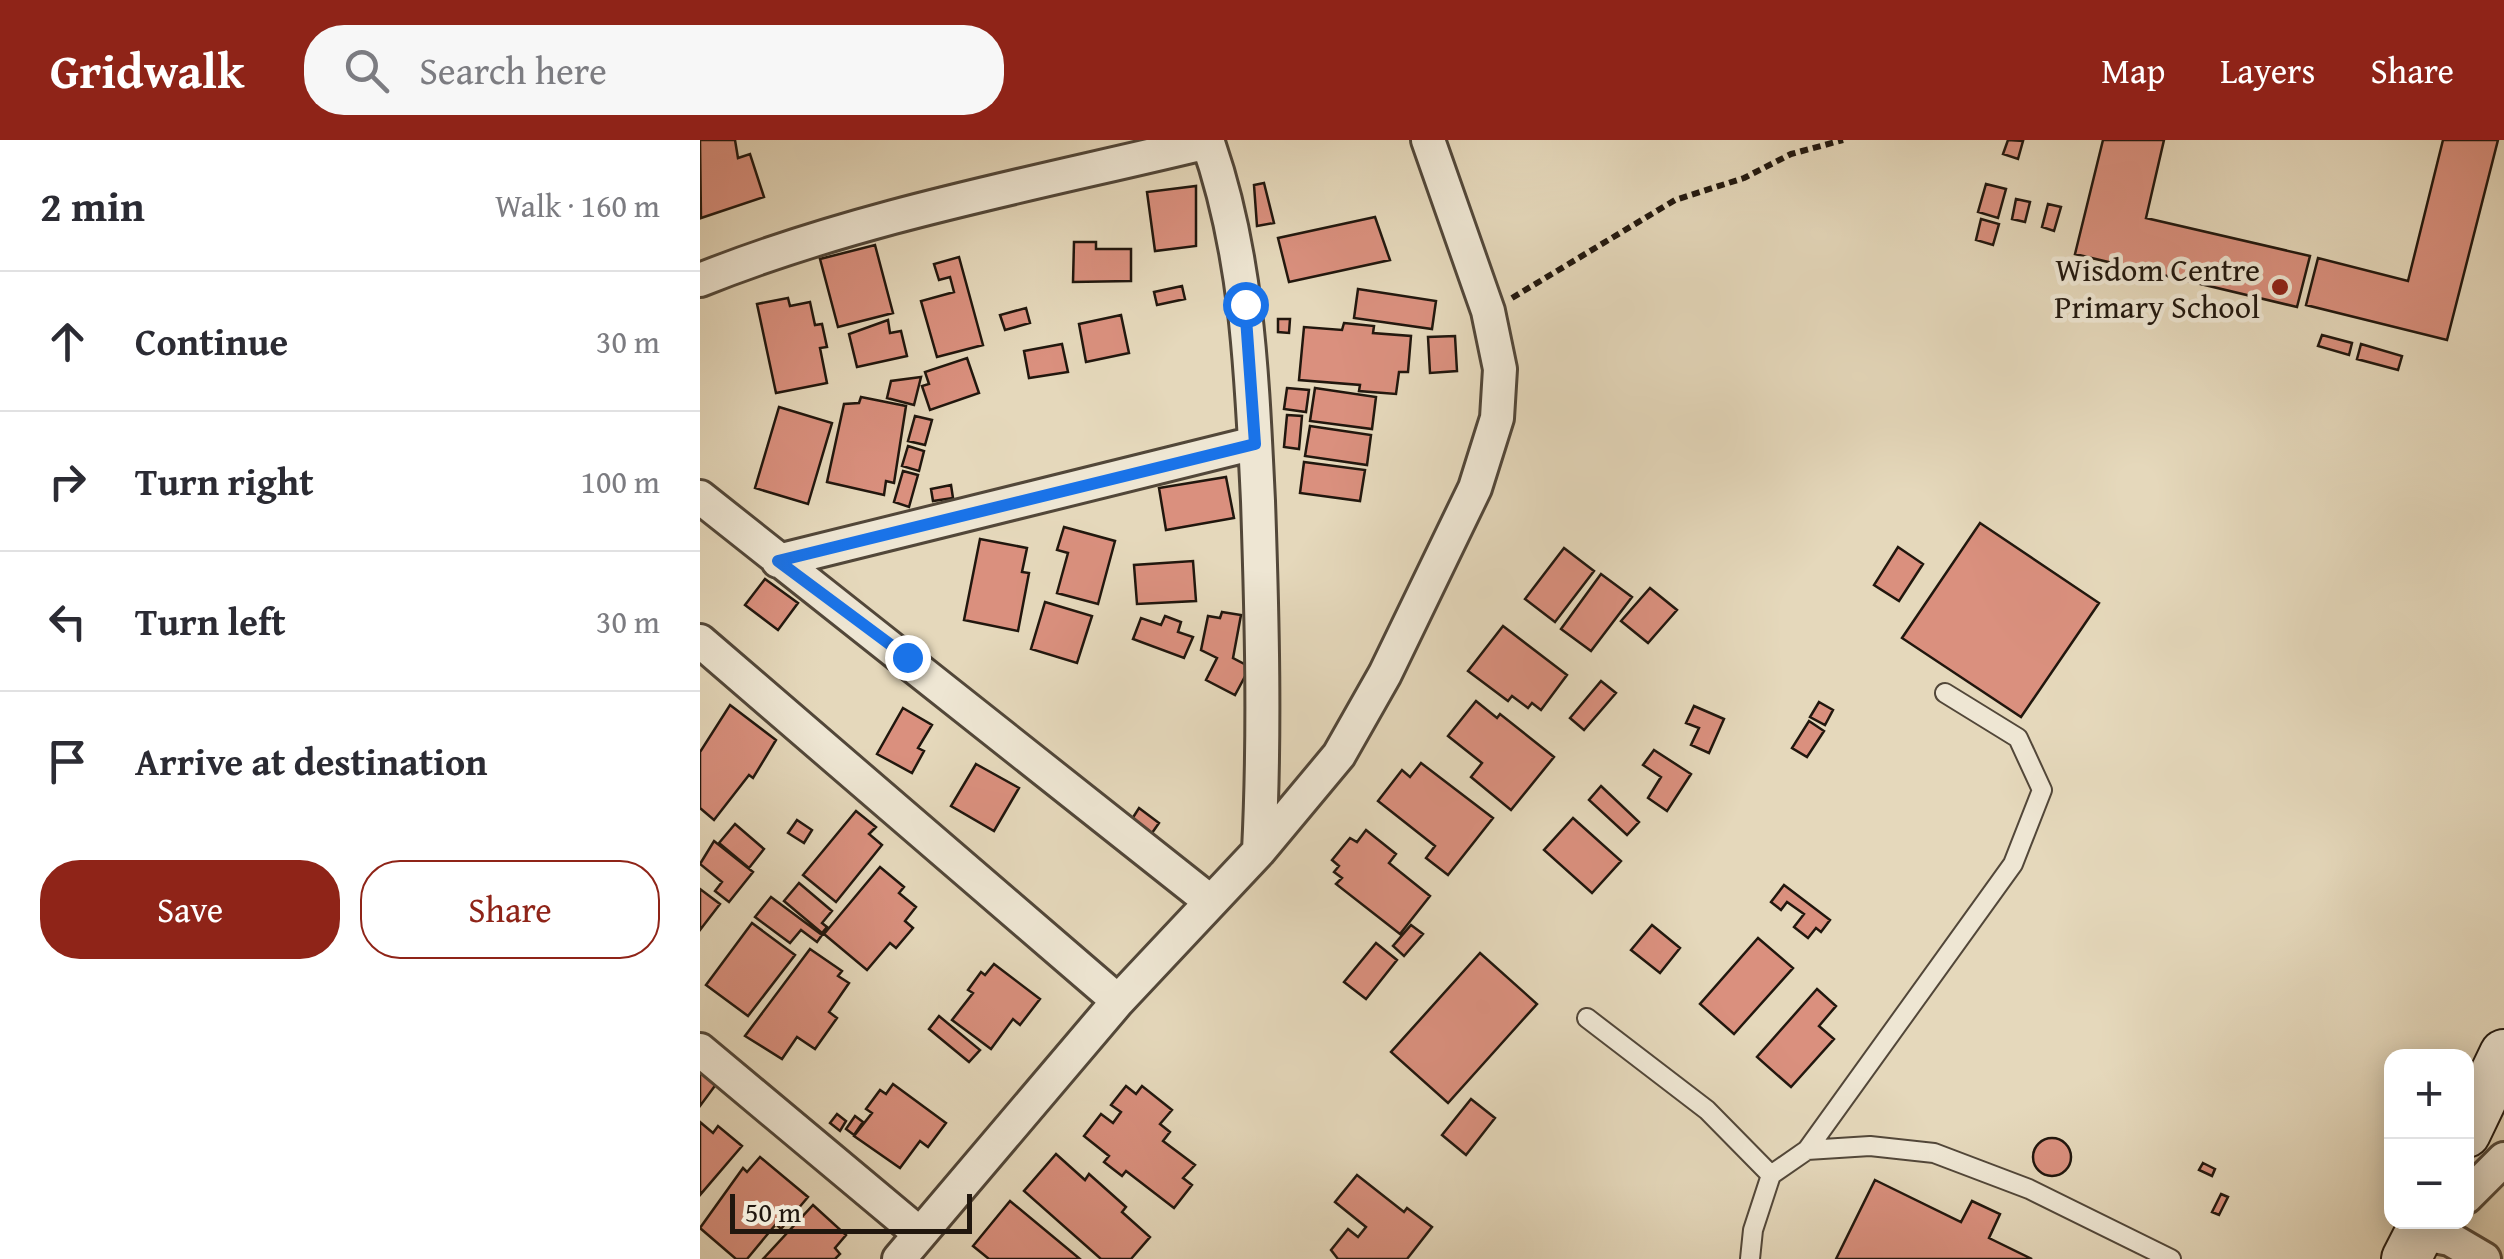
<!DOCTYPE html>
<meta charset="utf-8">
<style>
body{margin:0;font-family:"Gentium Book Plus",serif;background:#f7f7f7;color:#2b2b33}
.controls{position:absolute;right:30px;bottom:30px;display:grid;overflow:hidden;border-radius:20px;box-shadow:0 5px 25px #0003}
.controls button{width:90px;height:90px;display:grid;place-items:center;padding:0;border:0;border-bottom:2px solid #e1e1e2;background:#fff;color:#2b2b33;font:50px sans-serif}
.scale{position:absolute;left:30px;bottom:25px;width:242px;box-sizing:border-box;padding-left:10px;border:5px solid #21170e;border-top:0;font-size:28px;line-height:35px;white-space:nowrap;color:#21170e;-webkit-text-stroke:8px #eee6d3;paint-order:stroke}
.stop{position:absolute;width:30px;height:30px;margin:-22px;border:8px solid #1a73e8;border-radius:50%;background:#fff}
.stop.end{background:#1a73e8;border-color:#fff;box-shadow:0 2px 10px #0008}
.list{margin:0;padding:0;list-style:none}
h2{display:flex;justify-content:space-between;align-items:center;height:130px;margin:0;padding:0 40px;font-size:42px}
h2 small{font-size:32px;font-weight:400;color:#7c7c81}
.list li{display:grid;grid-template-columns:65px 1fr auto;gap:30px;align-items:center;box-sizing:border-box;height:140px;padding:0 40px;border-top:2px solid #e1e1e2}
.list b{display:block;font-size:38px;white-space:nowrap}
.list em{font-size:32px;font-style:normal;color:#7c7c81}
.actions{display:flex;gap:20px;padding:30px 40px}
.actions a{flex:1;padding:22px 0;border:2px solid #8f2418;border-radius:40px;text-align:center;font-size:35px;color:#8f2418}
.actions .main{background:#8f2418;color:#fff}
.icon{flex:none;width:55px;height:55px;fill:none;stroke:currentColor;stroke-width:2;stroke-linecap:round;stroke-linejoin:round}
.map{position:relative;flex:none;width:1804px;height:1119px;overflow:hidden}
header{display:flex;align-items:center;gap:60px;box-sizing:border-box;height:140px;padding:0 50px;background:#8f2418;color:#fff}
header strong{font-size:48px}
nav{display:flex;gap:55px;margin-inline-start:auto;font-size:35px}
.search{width:700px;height:90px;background:#f7f7f7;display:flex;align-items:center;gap:25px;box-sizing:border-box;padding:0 35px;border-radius:40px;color:#7c7c81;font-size:38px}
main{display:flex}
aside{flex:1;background:#fff}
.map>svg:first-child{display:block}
</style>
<header>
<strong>Gridwalk</strong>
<div class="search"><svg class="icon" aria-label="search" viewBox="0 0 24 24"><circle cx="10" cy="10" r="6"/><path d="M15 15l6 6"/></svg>Search here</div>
<nav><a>Map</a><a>Layers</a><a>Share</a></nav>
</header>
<main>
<aside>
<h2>2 min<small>Walk · 160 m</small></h2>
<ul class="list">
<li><svg class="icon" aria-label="ahead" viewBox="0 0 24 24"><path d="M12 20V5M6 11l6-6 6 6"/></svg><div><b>Continue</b></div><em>30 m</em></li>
<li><svg class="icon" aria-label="right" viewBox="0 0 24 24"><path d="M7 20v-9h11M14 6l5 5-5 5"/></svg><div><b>Turn right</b></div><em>100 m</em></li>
<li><svg class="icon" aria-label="left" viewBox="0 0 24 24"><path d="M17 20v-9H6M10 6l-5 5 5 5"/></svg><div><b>Turn left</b></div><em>30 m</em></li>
<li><svg class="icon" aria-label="arrive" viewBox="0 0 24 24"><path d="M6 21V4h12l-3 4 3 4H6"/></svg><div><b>Arrive at destination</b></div></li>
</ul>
<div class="actions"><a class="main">Save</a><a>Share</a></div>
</aside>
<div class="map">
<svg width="1804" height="1119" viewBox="0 0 1804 1119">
<rect width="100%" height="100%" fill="#e5d8bb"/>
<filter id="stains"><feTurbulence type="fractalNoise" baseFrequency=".002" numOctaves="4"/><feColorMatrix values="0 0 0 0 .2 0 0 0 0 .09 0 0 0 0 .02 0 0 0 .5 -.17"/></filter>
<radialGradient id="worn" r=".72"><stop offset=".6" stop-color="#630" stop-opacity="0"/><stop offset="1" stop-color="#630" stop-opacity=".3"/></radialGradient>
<path fill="#da907e" stroke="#21170e" stroke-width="2.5" d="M 0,0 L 35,0 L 38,18 L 50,14 L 64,57 L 1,78 Z
M 1308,0 L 1323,1 L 1318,19 L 1303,14 Z
M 1403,0 L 1464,0 L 1446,78 L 1610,116 L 1597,167 L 1375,114 Z
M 1743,0 L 1798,0 L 1747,200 L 1606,165 L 1618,118 L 1708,141 Z
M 564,43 L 574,83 L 557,86 L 554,45 Z
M 1286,44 L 1306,49 L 1298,78 L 1278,72 Z
M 496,46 L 496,106 L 455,111 L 447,52 Z
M 1316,59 L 1330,62 L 1325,82 L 1312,79 Z
M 1348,64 L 1361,67 L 1354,91 L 1342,87 Z
M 675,77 L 690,120 L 589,142 L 578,98 Z
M 1281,79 L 1299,84 L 1293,105 L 1276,100 Z
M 374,102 L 396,102 L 396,109 L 431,109 L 431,141 L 373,142 Z
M 175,105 L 193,173 L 138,187 L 120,119 Z
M 259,117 L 283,205 L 237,217 L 221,161 L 254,152 L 250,137 L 239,140 L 234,124 Z
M 482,146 L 485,159 L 457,165 L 454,152 Z
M 658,149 L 736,161 L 732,189 L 654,178 Z
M 88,158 L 90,166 L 110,162 L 115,185 L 122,184 L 127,207 L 120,208 L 127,243 L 76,253 L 57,164 Z
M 326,168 L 330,183 L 305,190 L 300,175 Z
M 421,175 L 429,213 L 386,222 L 379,184 Z
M 578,179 L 590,179 L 589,193 L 578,192 Z
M 188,180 L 190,193 L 201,191 L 207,216 L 157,227 L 149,194 Z
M 644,183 L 674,186 L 673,193 L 711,196 L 708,232 L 699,232 L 696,254 L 659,251 L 660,245 L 599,240 L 604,187 L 642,190 Z
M 1622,195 L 1652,203 L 1649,215 L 1618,206 Z
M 755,196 L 757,231 L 730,233 L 728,197 Z
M 362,204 L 368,232 L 329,238 L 324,211 Z
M 1661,204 L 1702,216 L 1698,230 L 1657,219 Z
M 267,218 L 279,253 L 230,270 L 222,246 L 229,244 L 225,232 Z
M 221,237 L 214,265 L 187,258 L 191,241 Z
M 587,248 L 609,250 L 606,272 L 584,269 Z
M 615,248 L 676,257 L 672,289 L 610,281 Z
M 161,257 L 206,266 L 194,343 L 186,341 L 184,355 L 127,342 L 144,264 L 159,263 Z
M 79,267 L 132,283 L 108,364 L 55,348 Z
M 587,275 L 602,276 L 599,309 L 584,307 Z
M 215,276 L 232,280 L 225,305 L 208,301 Z
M 610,286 L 671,295 L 667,325 L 605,316 Z
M 208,306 L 224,311 L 219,331 L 202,326 Z
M 604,322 L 665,330 L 660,361 L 600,353 Z
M 203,331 L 218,335 L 209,367 L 194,362 Z
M 526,337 L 534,378 L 466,390 L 459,348 Z
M 251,345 L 253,358 L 233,361 L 231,349 Z
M 1280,383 L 1399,463 L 1321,577 L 1202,498 Z
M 364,387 L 415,401 L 398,464 L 357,453 L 368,413 L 357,410 Z
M 280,399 L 327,408 L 322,432 L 329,433 L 318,491 L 264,480 Z
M 1198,407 L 1223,424 L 1199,461 L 1174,445 Z
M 864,408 L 894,431 L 855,482 L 825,459 Z
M 493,421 L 496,461 L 437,464 L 434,425 Z
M 901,434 L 932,457 L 891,511 L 861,489 Z
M 65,439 L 98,463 L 78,490 L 45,465 Z
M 950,448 L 977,470 L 948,503 L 921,481 Z
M 345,462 L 392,476 L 377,523 L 331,509 Z
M 522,472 L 541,475 L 533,518 L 550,527 L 535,555 L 506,540 L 517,518 L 501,510 L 508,476 L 520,478 Z
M 465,476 L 481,482 L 478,492 L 493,497 L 484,518 L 433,499 L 441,478 L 461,485 Z
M 803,486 L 867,535 L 841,570 L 832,563 L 828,568 L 812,556 L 808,561 L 768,531 Z
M 901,541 L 916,553 L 884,590 L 870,578 Z
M 776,561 L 797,578 L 800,574 L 854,617 L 811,670 L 771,637 L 782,623 L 748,596 Z
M 1119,562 L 1133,570 L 1125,585 L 1110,577 Z
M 30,565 L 76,600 L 53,638 L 49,635 L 14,680 L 0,668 L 0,612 Z
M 994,566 L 1024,579 L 1009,613 L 991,605 L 999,588 L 986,583 Z
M 203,568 L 232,585 L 218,608 L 224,611 L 212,633 L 177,614 Z
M 1109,581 L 1124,591 L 1107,617 L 1092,608 Z
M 954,610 L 991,634 L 967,671 L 948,658 L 961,637 L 943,625 Z
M 721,623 L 793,678 L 748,735 L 726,718 L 735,706 L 678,661 L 702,630 L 710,637 Z
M 276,624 L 319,648 L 294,691 L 251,666 Z
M 901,646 L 939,682 L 927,695 L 889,660 Z
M 439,668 L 459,683 L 452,693 L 432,679 Z
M 156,671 L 176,687 L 169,694 L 182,705 L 136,762 L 103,735 Z
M 873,678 L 921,721 L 892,753 L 844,710 Z
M 97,680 L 112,690 L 104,703 L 88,693 Z
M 35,684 L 64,709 L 49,728 L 19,703 Z
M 666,690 L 696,714 L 689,723 L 730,756 L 700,794 L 636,744 L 642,738 L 634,732 L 639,726 L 632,720 L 650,698 L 657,702 Z
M 14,701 L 53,732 L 29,762 L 15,751 L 22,742 L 0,724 Z
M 180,727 L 204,747 L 199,753 L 216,767 L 205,781 L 213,788 L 196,808 L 190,803 L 167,830 L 124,794 Z
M 99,743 L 132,771 L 122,783 L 127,787 L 122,793 L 84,761 Z
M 1084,745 L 1130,780 L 1121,792 L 1116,788 L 1108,798 L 1094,787 L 1104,774 L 1087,762 L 1081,770 L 1071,762 Z
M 0,749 L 20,764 L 0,790 Z
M 71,757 L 122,795 L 117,802 L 101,790 L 90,803 L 55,777 Z
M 52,783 L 95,815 L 48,876 L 6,845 Z
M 711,785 L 723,794 L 704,816 L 693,806 Z
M 952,785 L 980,808 L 960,833 L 931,810 Z
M 1058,798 L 1093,828 L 1034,894 L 1000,864 Z
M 676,803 L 697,820 L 666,859 L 644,842 Z
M 110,809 L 142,831 L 138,836 L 149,843 L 129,872 L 137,878 L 115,909 L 97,897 L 82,919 L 45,896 Z
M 780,813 L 837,864 L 748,963 L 691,912 Z
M 294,824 L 340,859 L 320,885 L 313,879 L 291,909 L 252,880 L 273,853 L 268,850 L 281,832 L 285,835 Z
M 1117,849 L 1136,866 L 1119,886 L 1134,899 L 1091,947 L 1057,917 Z
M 239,876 L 280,910 L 269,922 L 229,889 Z
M 0,930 L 17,943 L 0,966 Z
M 193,944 L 246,983 L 228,1007 L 220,1001 L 200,1028 L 154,996 L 172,973 L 166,969 L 180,950 L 186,954 Z
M 426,946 L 436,954 L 442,946 L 472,970 L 460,984 L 470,992 L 463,1001 L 495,1025 L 483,1038 L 492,1045 L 474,1068 L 426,1031 L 422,1036 L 404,1022 L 409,1016 L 384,996 L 401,974 L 413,983 L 421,972 L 411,965 Z
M 771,959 L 795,978 L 766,1015 L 742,995 Z
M 137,974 L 146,981 L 140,991 L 130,983 Z
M 155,976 L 163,982 L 154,995 L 146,989 Z
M 0,982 L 13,993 L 18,986 L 42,1006 L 0,1055 Z
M1333 1017a19 19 0 1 1 38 0a19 19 0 1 1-38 0Z
M 356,1014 L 385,1040 L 389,1034 L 426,1067 L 422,1072 L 450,1097 L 431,1119 L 401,1119 L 324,1051 Z
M 60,1017 L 108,1057 L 81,1089 L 76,1084 L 47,1119 L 36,1119 L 0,1088 L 43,1028 L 47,1032 Z
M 1503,1023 L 1515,1029 L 1512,1036 L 1499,1030 Z
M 657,1035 L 704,1072 L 707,1068 L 732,1087 L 707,1119 L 638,1119 L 631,1110 L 648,1089 L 658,1097 L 666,1087 L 635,1062 Z
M 1175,1040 L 1261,1082 L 1272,1061 L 1300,1074 L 1289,1098 L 1332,1119 L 1136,1119 Z
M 1521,1054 L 1528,1057 L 1519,1075 L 1512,1072 Z
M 310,1061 L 380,1119 L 289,1119 L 273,1106 Z
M 113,1065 L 146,1095 L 135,1108 L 140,1114 L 135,1119 L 63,1119 Z"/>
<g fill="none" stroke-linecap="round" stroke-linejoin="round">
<g stroke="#524739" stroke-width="22">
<path id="service" d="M 887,878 L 1007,970 L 1071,1035
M 1107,1010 L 1313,724 L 1342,650 L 1318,598 L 1245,553
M 1050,1119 L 1053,1090 L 1071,1035 L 1107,1010 L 1170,1006 L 1234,1013 L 1329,1049 L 1471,1119"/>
</g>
<g stroke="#524739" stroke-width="38">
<path id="minor" d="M 507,0 C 548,115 552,239 558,361 C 562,478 565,593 559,711
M 0,140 C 162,75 339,43 508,2
M 0,357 L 511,762
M 78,421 L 555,303
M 0,501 L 418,861
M 0,910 L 220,1094
M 1766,1057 L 1804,1019
M 1719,1093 L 1750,1099 L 1784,1119
M 199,1119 L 418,861 L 559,711 L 639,615 L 685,534 L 775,348 L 797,278 L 800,229 L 788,171 L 728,0"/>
</g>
<g stroke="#21170e" stroke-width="52">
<path id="secondary" d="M 1766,993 L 1804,914
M 1706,1119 L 1725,1082"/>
</g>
<path stroke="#21170e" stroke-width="6" stroke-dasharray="8 5" stroke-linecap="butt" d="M 812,158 L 975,60 L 1044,38 L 1091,14 L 1143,0"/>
<use href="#service" stroke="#eee6d3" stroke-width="18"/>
<use href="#minor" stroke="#eee6d3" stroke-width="32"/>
<use href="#secondary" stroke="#eee6d3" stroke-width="48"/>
</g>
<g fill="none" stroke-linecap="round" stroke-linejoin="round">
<path stroke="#1a73e8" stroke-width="12" d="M 207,517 L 78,421 L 555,304 L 545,164"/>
</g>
<circle fill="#8f2418" stroke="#eee6d3" stroke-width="4" cx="1580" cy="147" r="10"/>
<g text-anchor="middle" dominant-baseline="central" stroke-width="9" stroke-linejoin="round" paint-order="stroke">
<g font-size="32" fill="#21170e" stroke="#eee6d3" text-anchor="end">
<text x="1560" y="129">Wisdom Centre<tspan x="1560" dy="37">Primary School</tspan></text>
</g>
</g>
<rect width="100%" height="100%" filter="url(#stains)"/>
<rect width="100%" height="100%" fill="url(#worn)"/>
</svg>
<div class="controls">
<button>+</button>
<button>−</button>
</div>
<div class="scale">50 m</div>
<div class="stop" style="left:545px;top:164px"></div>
<div class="stop end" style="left:207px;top:517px"></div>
</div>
</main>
